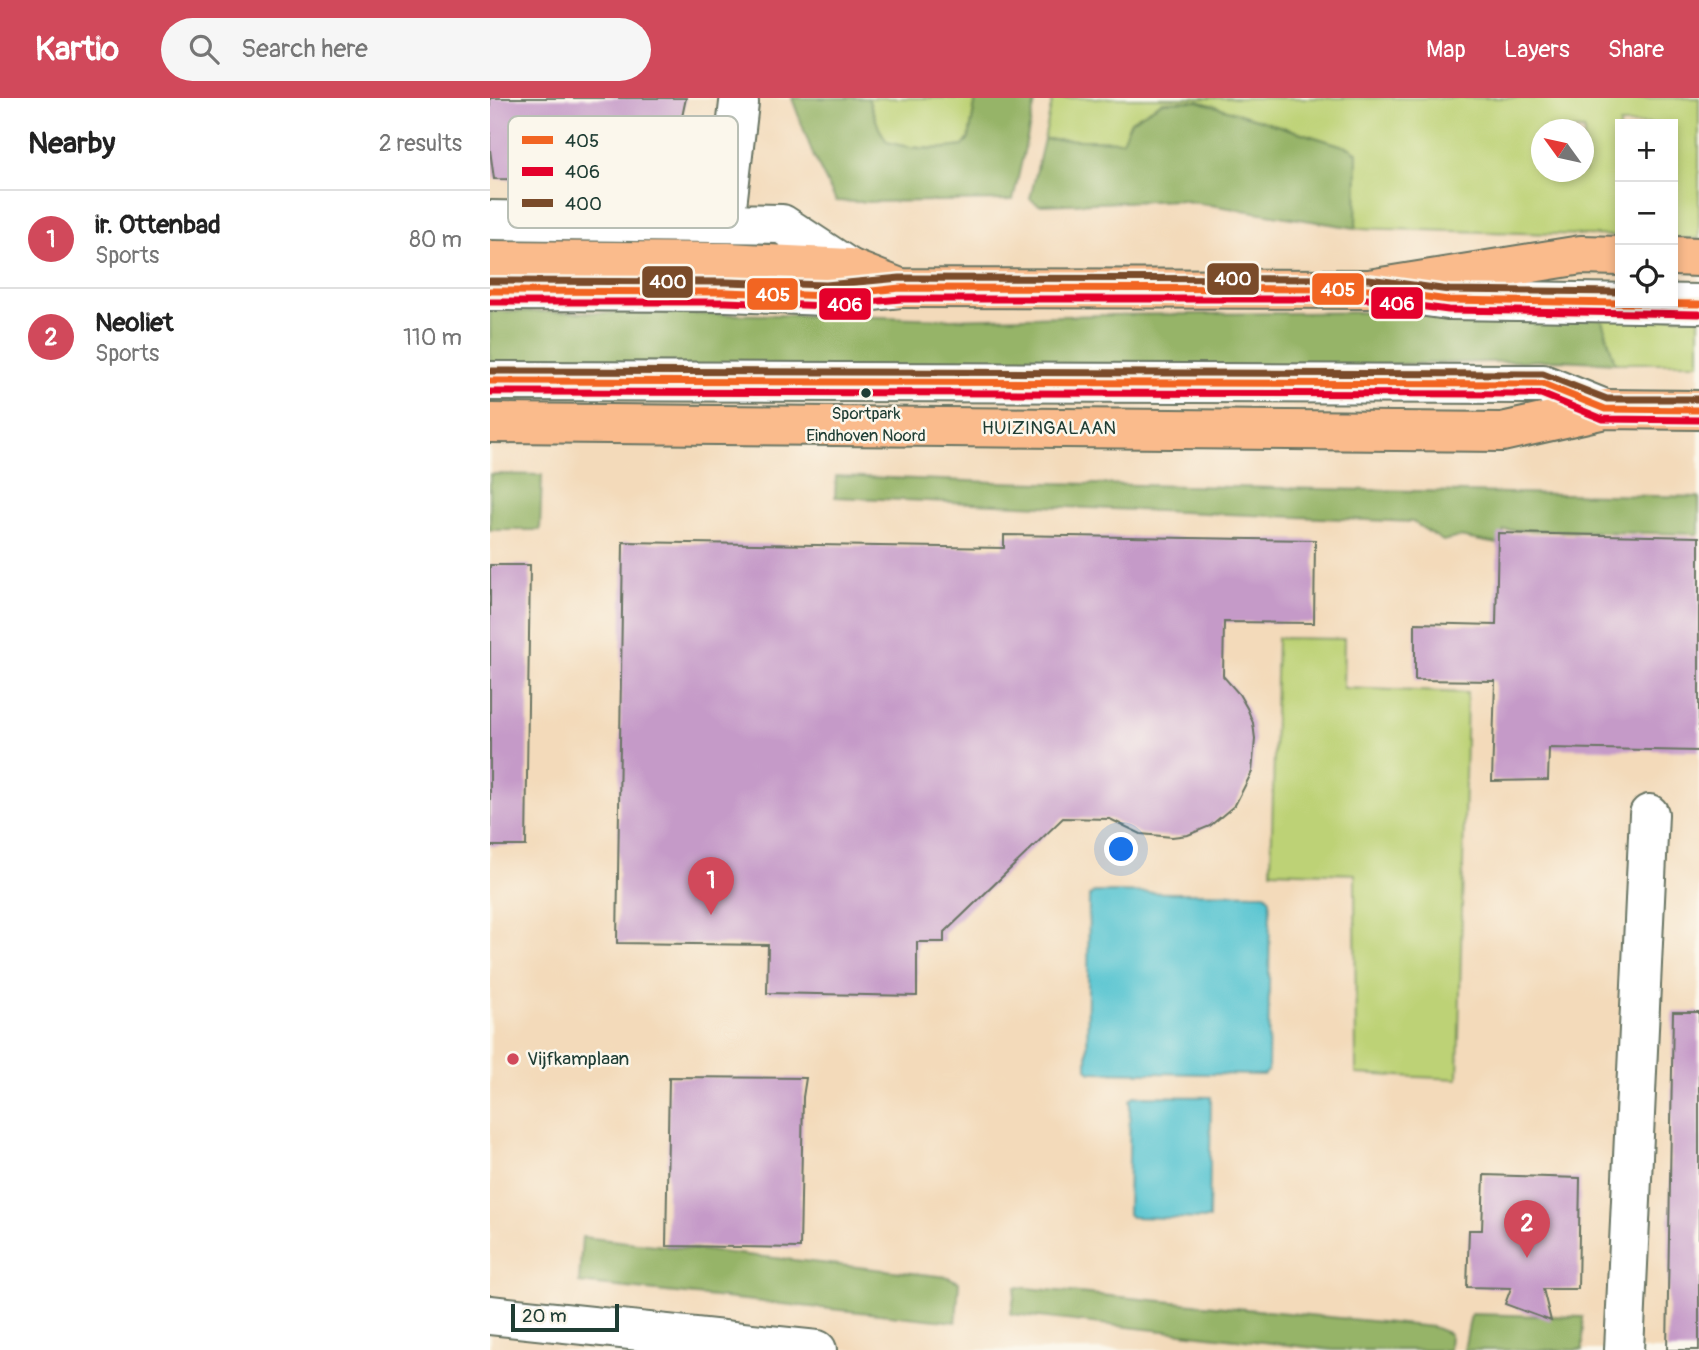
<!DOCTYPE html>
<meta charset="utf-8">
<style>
body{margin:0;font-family:Pangolin,sans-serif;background:#f6f6f6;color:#222}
.controls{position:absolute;right:21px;top:21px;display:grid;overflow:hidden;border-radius:0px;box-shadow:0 4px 10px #0003}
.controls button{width:63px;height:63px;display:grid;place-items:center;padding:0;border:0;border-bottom:2px solid #e0e0e0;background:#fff;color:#222;font:35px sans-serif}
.compass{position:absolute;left:1041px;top:21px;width:63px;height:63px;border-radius:50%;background:#fff;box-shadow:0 4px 10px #0003;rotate:303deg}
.scale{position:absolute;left:21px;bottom:18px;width:108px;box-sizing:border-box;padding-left:7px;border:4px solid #1f3d34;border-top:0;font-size:19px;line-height:24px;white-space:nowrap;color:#1f3d34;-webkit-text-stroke:5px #fbf7ec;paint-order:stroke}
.you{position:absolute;left:632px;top:752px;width:24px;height:24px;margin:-18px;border:5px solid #fff;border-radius:50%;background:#1a73e8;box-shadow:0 0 0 10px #1a73e833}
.badge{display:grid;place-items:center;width:46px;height:46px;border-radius:50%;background:#d1495b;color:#fff;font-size:23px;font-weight:700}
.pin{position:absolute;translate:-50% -58px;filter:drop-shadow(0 2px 4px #0008)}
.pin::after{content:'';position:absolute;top:37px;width:24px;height:21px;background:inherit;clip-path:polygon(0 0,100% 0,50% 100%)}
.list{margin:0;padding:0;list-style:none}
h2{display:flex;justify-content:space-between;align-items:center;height:91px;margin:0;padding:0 28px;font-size:30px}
h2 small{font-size:23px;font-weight:400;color:#767676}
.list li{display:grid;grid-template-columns:46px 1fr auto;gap:21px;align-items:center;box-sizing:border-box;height:98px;padding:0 28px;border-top:2px solid #e0e0e0}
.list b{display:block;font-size:26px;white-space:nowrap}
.list p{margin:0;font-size:23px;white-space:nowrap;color:#767676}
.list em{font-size:23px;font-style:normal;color:#767676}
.icon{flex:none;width:38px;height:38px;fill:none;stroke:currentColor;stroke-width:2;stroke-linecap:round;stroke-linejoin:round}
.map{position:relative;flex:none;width:1209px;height:1252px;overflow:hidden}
header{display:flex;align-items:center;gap:42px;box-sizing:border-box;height:98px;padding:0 35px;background:#d1495b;color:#fff}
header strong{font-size:33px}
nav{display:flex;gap:38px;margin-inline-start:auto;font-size:24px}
.search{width:490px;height:63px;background:#f6f6f6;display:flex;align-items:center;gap:18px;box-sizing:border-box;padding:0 24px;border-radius:38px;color:#767676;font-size:26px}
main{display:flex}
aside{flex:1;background:#fff}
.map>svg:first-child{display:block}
</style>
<header>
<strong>Kartio</strong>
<div class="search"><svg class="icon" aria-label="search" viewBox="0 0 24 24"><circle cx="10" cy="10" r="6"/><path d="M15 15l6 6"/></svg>Search here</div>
<nav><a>Map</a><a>Layers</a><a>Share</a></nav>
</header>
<main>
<aside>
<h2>Nearby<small>2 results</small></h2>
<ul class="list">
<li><span class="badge">1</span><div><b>ir. Ottenbad</b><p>Sports</p></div><em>80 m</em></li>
<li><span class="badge">2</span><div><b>Neoliet</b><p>Sports</p></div><em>110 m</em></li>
</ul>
</aside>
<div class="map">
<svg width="1209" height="1252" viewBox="0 0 1209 1252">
<rect width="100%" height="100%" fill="#fbf7ec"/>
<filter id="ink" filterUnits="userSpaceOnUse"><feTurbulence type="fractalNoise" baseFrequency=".0143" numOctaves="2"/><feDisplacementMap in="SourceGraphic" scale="14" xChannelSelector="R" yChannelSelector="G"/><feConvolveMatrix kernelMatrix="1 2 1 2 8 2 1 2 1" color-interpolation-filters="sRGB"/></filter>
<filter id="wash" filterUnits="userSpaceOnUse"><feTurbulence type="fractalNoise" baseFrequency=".00686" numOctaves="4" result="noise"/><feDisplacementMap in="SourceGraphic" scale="28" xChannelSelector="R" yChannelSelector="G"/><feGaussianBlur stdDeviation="1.57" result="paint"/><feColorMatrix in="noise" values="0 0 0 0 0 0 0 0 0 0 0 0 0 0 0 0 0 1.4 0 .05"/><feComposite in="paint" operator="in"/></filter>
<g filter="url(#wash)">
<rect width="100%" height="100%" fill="#f3daba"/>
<path fill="#bdd276" stroke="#6e8855" stroke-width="2" fill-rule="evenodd" d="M 378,0 L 486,0 L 479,40 L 473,48 C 449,52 421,51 397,44 L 389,30 Z
M 563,0 L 1209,0 L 1209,141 L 1183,140 L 1183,26 L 1130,26 L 1130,138 L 866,130 L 867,54 L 860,50 L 708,3 L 672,4 L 641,23 L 632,43 L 554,41 ZM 1052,32 L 1094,32 L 1094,74 L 1052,74 Z
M 1111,219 L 1209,219 L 1209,265 L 1125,265 Z
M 787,540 L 854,541 L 853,590 L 977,595 L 968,981 L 866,976 L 865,776 L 781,773 Z"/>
<path fill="#96b467" stroke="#5a784e" stroke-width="2" d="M 302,0 L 378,0 L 389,30 L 397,44 C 421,51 449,52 473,48 L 479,40 L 486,0 L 546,0 L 523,102 L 370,104 L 346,103 L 324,59 Z
M 708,3 L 860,50 L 867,55 L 866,130 L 689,102 L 549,107 L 540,101 L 554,41 L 632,43 L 641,23 L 673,4 Z
M 0,213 L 354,218 L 461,221 L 615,217 L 994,213 L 1111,219 L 1125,265 L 1070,262 L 577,275 L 0,274 Z
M 0,376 L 52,377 L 50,432 L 0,432 Z
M 346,378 L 505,384 L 1209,399 L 1209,436 L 1014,432 L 1013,447 L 969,439 L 953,443 L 923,424 L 345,399 Z
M 92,1139 L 458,1179 L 469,1184 L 466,1224 L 89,1185 Z
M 526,1189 L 943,1229 L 960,1236 L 959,1252 L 843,1252 L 521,1216 Z
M 981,1216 L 1093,1219 L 1093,1252 L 974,1252 Z"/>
<path fill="#59c5d1" stroke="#3c8182" stroke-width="2" d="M 604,794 L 775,796 L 780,801 L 778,973 L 774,977 L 601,974 L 597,971 L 599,798 Z
M 644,998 L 721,999 L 719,1121 L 641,1119 L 638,1116 L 640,1002 Z"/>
<g id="blocks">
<path fill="#c59ac8" d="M 0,0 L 196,0 L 185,52 L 169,49 L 156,82 L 4,81 L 0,52 Z
M 1008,435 L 1209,439 L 1209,653 L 1059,650 L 1058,682 L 1002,683 L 1005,583 L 925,582 L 925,525 L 1006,527 Z
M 514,437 L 825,442 L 824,525 L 734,524 L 733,578 L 749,596 L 757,610 L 763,625 L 765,641 L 762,674 L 745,707 L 720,728 L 698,737 L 682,739 L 651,736 L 620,721 L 573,720 L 454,835 L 454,844 L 427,844 L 427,898 L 277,895 L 278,847 L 127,845 L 133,444 L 514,450 Z
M 0,467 L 40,467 L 36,748 L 0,748 Z
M 1183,914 L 1209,914 L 1209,1252 L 1177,1252 Z
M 179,979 L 316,980 L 313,999 L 310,1150 L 176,1148 Z
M 994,1077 L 1090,1080 L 1088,1191 L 1053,1191 L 1061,1223 L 1015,1206 L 1021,1190 L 977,1189 L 979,1132 L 992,1132 Z"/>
</g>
</g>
<g filter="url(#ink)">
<use href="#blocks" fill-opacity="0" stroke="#697463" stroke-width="2"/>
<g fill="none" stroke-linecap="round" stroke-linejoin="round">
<g stroke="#697463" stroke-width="42">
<path id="minor" d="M 0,122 L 292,126 L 359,170
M 235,125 L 249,5
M 0,193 L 236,194 L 336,198 L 410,190
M 893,193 L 958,202 L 1209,206
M 0,283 L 1053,286 L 1115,311
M 0,1217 L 327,1252
M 1134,1252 L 1159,716"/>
</g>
<g stroke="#697463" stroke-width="42">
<path id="major" d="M 1183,158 L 1209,159
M 0,162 L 238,164 L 359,170 L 410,190 L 879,191 L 1091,157 L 1130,158
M 0,325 L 1012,334 L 1115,311 L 1209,312"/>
</g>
<use href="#minor" stroke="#fff" stroke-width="38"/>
<use href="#major" stroke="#fabb8c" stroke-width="38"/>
<g stroke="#fbf7ec" stroke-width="12">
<path id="bus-1" d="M 0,193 L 236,194 L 336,198 L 410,190 L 879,191 L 958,202 L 1130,205
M 1131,205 L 1209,206
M 0,283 L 1053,286 L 1115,311 L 1209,312"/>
</g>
<g stroke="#fbf7ec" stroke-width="12">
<path id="bus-2" d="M 0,204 L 236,204 L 336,208 L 411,201 L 878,201 L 958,212 L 1209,216
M 0,294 L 1051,296 L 1113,321 L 1209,322"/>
</g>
<g stroke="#fbf7ec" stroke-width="12">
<path id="bus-3" d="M 0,183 L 236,184 L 336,187 L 410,180 L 879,181 L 959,192 L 1130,194
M 0,273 L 1053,276 L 1117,301 L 1209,301"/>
</g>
<use href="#bus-1" stroke="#f26522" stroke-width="7"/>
<use href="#bus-2" stroke="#e4002b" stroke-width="7"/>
<use href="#bus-3" stroke="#7a4b2a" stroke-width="7"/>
</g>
</g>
<circle fill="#1f3d34" stroke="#fbf7ec" stroke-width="2.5" cx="376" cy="295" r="6"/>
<circle fill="#d1495b" stroke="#fbf7ec" stroke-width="2.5" cx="23" cy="961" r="7"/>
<g text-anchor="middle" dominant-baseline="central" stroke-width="5" stroke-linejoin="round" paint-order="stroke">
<g font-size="17" fill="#1f3d34" stroke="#fbf7ec">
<text x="376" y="315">Sportpark<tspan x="376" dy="22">Eindhoven Noord</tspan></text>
</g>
<g font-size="19" fill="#1f3d34" stroke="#fbf7ec">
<text x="559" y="330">HUIZINGALAAN</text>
</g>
<g font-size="19" fill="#1f3d34" stroke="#fbf7ec" text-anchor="start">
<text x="37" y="961">Vijfkamplaan</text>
</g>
</g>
<rect x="18" y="18" width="230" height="112" rx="10" fill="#fbf7ec" stroke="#b9bfb5" stroke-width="2"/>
<rect x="32" y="38" width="31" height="8" fill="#f26522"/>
<rect x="32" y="69" width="31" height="9" fill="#e4002b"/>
<rect x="32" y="101" width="31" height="8" fill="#7a4b2a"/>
<g font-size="19" fill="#1f3d34">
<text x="75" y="49">405</text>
<text x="75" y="80">406</text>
<text x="75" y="112">400</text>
</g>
<g stroke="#fbf7ec" stroke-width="2.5">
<rect x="716" y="164" width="54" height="34" rx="7" fill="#7a4b2a"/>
<rect x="151" y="167" width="53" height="34" rx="7" fill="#7a4b2a"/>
<rect x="821" y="174" width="54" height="34" rx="7" fill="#f26522"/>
<rect x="256" y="179" width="53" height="34" rx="7" fill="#f26522"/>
<rect x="880" y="188" width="54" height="34" rx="7" fill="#e4002b"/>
<rect x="328" y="189" width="54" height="34" rx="7" fill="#e4002b"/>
</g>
<g font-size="19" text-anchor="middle" font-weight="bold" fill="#fff">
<text x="743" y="187">400</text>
<text x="178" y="190">400</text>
<text x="848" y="198">405</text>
<text x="283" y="203">405</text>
<text x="907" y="212">406</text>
<text x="355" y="213">406</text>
</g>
</svg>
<div class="controls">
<button>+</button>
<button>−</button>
<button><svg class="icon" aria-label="locate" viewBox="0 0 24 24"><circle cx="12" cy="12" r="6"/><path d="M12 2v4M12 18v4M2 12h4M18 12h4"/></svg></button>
</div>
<svg class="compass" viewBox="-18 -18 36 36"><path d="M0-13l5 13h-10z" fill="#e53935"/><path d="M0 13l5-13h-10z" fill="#767676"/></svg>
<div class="scale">20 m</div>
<div class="you"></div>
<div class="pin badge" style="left:221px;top:817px">1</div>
<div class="pin badge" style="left:1037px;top:1160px">2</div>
</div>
</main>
